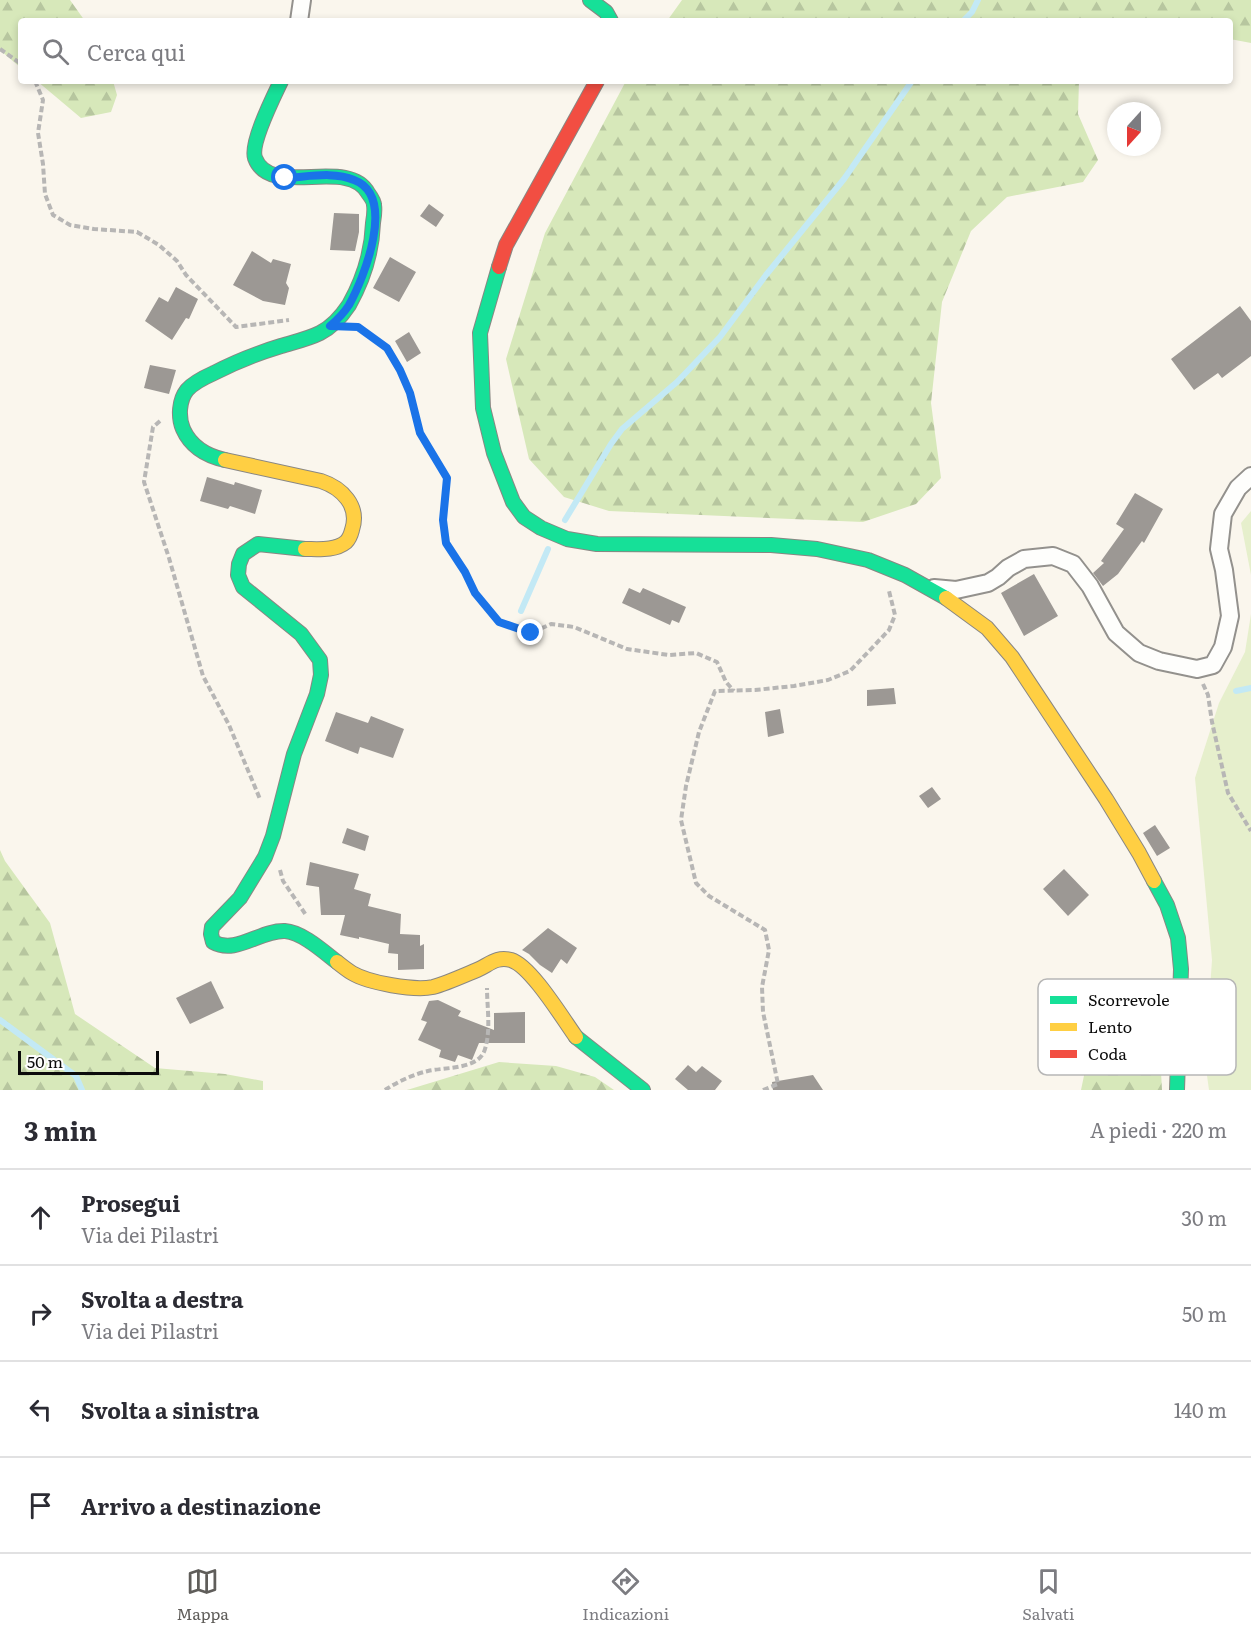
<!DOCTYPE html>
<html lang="it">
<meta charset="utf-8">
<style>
body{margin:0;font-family:Literata,serif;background:#f7f7f7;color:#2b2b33}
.compass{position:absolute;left:1107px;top:102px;width:54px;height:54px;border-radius:50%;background:#fff;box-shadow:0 3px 9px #0003;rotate:201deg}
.scale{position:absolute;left:18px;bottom:15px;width:141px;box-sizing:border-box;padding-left:6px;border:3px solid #0b0b0b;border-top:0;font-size:16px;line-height:21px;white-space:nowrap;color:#0b0b0b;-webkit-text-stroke:4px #fff;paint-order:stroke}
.stop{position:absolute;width:18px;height:18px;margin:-14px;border:4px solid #1a73e8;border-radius:50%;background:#fff}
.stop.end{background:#1a73e8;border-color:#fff;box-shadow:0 2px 6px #0008}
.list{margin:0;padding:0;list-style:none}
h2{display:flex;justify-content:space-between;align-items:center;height:78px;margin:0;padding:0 24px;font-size:26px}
h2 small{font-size:20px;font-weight:400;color:#7c7c81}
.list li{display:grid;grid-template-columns:39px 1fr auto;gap:18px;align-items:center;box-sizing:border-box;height:96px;padding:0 24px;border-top:2px solid #e1e1e2}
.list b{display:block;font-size:22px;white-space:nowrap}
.list p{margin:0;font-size:20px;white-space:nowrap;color:#7c7c81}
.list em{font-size:20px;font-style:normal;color:#7c7c81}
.icon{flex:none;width:33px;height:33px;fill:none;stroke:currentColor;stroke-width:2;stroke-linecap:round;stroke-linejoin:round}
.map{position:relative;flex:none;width:1251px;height:1090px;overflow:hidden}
.search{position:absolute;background:#fff;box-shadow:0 3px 9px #0003;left:18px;right:18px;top:18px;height:66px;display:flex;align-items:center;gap:15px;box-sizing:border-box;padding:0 21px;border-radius:6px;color:#7c7c81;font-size:22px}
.sheet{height:462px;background:#fff}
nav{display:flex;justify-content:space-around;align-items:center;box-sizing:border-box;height:84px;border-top:2px solid #e1e1e2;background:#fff;font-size:16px;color:#7c7c81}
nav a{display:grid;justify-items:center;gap:3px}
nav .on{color:#5f5d5a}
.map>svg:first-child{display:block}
</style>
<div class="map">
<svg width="1251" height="1090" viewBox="0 0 1251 1090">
<defs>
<pattern id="forest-firs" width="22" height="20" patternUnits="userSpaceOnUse" patternTransform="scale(1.5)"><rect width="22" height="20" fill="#d7e8ba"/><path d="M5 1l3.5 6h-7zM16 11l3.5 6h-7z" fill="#b7c69f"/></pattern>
</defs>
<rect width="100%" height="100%" fill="#faf6ed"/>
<path fill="#e6efcc" d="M 1251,511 L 1251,575 L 1241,523 Z
M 1251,614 L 1251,1090 L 1209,1090 L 1205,1061 L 1212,960 L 1195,778 L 1219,703 L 1245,652 Z"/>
<path fill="url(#forest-firs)" d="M 0,0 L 70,0 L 85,21 L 21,21 L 21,68 L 0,50 Z
M 682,0 L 1251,0 L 1251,43 L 1230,39 L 1230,21 L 667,21 Z
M 37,81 L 113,81 L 117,95 L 111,112 L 81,118 Z
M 626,81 L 1079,81 L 1078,114 L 1098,160 L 1083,182 L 1007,197 L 971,231 L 942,302 L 931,403 L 941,478 L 916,504 L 863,522 L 609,511 L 564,497 L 529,459 L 506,359 L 545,233 Z
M 0,850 L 5,861 L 50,923 L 75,1014 L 155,1068 L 225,1074 L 263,1081 L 263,1090 L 0,1090 Z
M 1114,1048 L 1160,1054 L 1162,1090 L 1081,1090 L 1086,1066 Z
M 499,1062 L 556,1066 L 595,1077 L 614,1090 L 407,1090 Z"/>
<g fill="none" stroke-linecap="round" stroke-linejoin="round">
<path stroke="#c3e9f5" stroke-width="6" d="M 963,21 L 972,12 L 978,0
M 565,520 L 611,444 L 622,429 L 677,382 L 720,337 L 766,275 L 844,179 L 912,81
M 521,611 L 548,549
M 1236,691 L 1251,688
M 0,1020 L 76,1076 L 82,1090"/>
</g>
<path fill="#9c9894" d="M 429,204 L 444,215 L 436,227 L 420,216 Z
M 334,213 L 359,214 L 359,232 L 355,251 L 330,250 Z
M 252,251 L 271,263 L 273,259 L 291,264 L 286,283 L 289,288 L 285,305 L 263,301 L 233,285 Z
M 390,257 L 416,272 L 399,302 L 373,288 Z
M 176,287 L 198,299 L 189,319 L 186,318 L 172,340 L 145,321 L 159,297 L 168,302 Z
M 1240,306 L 1251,321 L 1251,356 L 1222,378 L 1218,373 L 1194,390 L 1171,359 Z
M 409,332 L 421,353 L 407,362 L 395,341 Z
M 150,365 L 176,370 L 169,394 L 144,388 Z
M 207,477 L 234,485 L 235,482 L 262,490 L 255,514 L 230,506 L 228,509 L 200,501 Z
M 1135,493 L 1163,509 L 1144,543 L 1142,541 L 1118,574 L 1103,586 L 1093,573 L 1104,563 L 1101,561 L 1124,529 L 1116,524 Z
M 1034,574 L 1058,616 L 1024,636 L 1001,593 Z
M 629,588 L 640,593 L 643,588 L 686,607 L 679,623 L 672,620 L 670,625 L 622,603 Z
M 894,688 L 896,704 L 867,706 L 867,690 Z
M 780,709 L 784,733 L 768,737 L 765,712 Z
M 336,712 L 368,723 L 371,716 L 404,729 L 393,758 L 360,747 L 358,754 L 325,741 Z
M 932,787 L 941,799 L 928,808 L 919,796 Z
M 1155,825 L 1170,848 L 1157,856 L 1143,833 Z
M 347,828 L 369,836 L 365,851 L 342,843 Z
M 310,862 L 359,874 L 354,889 L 371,894 L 368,906 L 401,914 L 400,934 L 420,935 L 420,946 L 424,944 L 424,969 L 398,970 L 398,954 L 388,953 L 389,944 L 359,937 L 359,939 L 340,935 L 345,915 L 321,915 L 319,887 L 306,885 Z
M 1064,869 L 1089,895 L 1068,916 L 1043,889 Z
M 548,928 L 577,948 L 567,964 L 561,959 L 552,973 L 540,965 L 529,954 L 522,950 Z
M 211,981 L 224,1008 L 190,1024 L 176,998 Z
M 438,1000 L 461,1011 L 458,1016 L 494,1030 L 494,1013 L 525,1012 L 525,1043 L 479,1043 L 472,1060 L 458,1055 L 455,1062 L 439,1057 L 441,1050 L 418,1040 L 427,1022 L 421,1020 L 429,1001 Z
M 688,1065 L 696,1072 L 702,1066 L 722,1081 L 715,1090 L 688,1090 L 675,1079 Z
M 813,1075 L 823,1090 L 773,1090 L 772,1082 Z"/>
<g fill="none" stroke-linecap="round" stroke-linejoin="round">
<g stroke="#93918d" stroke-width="20">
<path id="street" d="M 299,21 L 302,0
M 934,588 L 956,590 L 988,583 L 998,577 L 1008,568 L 1024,559 L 1053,556 L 1073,564 L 1090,586 L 1116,633 L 1139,653 L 1159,661 L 1197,669 L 1213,665 L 1223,647 L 1230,616 L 1224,570 L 1219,549 L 1223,514 L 1238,488 L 1251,476"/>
</g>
<g stroke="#898783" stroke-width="16">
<path id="fast" d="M 590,0 L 606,12 L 611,21
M 499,267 L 480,333 L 483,408 L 494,453 L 513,502 L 524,517 L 541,528 L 567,539 L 597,544 L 771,545 L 817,549 L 868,560 L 905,575 L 946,598
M 225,460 C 207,456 191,447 183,429 C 178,417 179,400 187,390 C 194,382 205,377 214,373 C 235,362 258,353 281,346 C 294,342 308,339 320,333 C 332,327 341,317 349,305 C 363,280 372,252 373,223 C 374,217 375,211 374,205 C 374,201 371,197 368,193 C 348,156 270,199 255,158 C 250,143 274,96 281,81
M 305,549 L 258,544 L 243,554 L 239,564 L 238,575 L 243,587 L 301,634 L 320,660 L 321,675 L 317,694 L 294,754 L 273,836 L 265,857 L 240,898 L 212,927 L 211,934 L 213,942 C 236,955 260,930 285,931 C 302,932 324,952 337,962
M 1154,881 L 1167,905 L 1178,938 L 1181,969 L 1177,1090
M 576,1037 L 643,1090"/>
</g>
<g stroke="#898783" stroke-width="16">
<path id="slow" d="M 225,460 L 321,481 C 342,488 360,506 352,530 C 351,534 349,539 346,542 C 335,551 318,549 305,549
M 946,598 L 987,628 L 1012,657 L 1106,799 L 1139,853 L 1154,881
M 337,962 C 342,966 347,970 352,973 C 369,983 414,991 433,987 C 445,984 465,975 477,970 C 489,965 496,956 511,960 C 531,966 563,1019 576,1037"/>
</g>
<g stroke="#898783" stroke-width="16">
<path id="jam" d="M 499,267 L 506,245 L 597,81"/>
</g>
<path stroke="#b7b6b5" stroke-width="4" stroke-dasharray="6 3" stroke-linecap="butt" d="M 0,49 L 21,64
M 35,81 L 43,100 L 38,133 L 43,164 L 45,194 L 53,215 L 70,225 L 94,229 L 137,232 L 159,245 L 177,261 L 186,275 L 236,327 L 289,320
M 356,327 L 387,348 L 400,370 L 409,393 L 420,433 L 446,478 L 443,520 L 446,543 L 465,572 L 475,593 L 499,622 L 531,633 L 551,624 L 574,627 L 627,649 L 669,655 L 696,653 L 717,662 L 726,682 L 734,691
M 160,421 L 153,427 L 144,482 L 169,558 L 203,676 L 229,725 L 260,799
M 1203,684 L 1208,695 L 1212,722 L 1228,793 L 1251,831
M 280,870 L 283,881 L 306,915
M 385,1090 C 397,1082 414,1074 428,1071 C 445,1067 479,1070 485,1049 C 491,1030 487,1007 487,988
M 763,1090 L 778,1084 L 763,1012 L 762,987 L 769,950 L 765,930 L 709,896 L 696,883 L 681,820 L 686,786 L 699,732 L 715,691 L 755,690 L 794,686 L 828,680 L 850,671 L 889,630 L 895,615 L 889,591"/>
<use href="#street" stroke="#fefefc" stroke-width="16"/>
<use href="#fast" stroke="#16e098" stroke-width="14"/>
<use href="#slow" stroke="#ffcf43" stroke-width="14"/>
<use href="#jam" stroke="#f24e42" stroke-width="14"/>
</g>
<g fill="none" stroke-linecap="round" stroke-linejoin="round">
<path stroke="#1a73e8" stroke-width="8" d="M 285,178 C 307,177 334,171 354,180 C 397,196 364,278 349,305 C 344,313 337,320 330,326 L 358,327 L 387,348 L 400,370 L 410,393 L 420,433 L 447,478 L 443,520 L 446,543 L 465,572 L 475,593 L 499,622 L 531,633"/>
</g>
<rect x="1038" y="979" width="198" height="96" rx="9" fill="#fff" stroke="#b6b6b6" stroke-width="1.5"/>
<rect x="1050" y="996" width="27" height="8" fill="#16e098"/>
<rect x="1050" y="1023" width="27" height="8" fill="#ffcf43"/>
<rect x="1050" y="1050" width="27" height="8" fill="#f24e42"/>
<g font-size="16" fill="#0b0b0b">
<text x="1088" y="1006">Scorrevole</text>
<text x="1088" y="1033">Lento</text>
<text x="1088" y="1060">Coda</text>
</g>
</svg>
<svg class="compass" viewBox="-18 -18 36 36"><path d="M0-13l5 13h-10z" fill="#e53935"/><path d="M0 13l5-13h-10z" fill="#7c7c81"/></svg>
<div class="scale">50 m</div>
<div class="stop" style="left:285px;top:178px"></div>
<div class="stop end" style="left:531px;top:633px"></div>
<div class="search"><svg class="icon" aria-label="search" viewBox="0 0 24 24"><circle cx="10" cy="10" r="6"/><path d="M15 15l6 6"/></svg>Cerca qui</div>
</div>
<section class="sheet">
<h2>3 min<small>A piedi · 220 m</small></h2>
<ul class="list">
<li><svg class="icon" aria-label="ahead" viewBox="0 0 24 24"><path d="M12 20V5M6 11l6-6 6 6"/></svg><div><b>Prosegui</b><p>Via dei Pilastri</p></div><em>30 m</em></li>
<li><svg class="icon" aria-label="right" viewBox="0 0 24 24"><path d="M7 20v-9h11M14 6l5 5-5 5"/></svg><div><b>Svolta a destra</b><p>Via dei Pilastri</p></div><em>50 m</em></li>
<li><svg class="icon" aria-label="left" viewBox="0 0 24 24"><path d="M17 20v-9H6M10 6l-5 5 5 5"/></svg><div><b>Svolta a sinistra</b></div><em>140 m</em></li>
<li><svg class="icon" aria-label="arrive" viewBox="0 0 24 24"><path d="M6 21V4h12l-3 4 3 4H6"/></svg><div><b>Arrivo a destinazione</b></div></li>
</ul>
</section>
<nav>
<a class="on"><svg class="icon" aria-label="map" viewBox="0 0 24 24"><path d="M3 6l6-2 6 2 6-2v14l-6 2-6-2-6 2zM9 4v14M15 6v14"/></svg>Mappa</a>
<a><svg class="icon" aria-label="directions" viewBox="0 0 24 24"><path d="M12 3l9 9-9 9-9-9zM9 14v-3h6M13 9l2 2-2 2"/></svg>Indicazioni</a>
<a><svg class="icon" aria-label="saved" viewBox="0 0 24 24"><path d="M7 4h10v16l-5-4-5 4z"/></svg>Salvati</a>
</nav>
